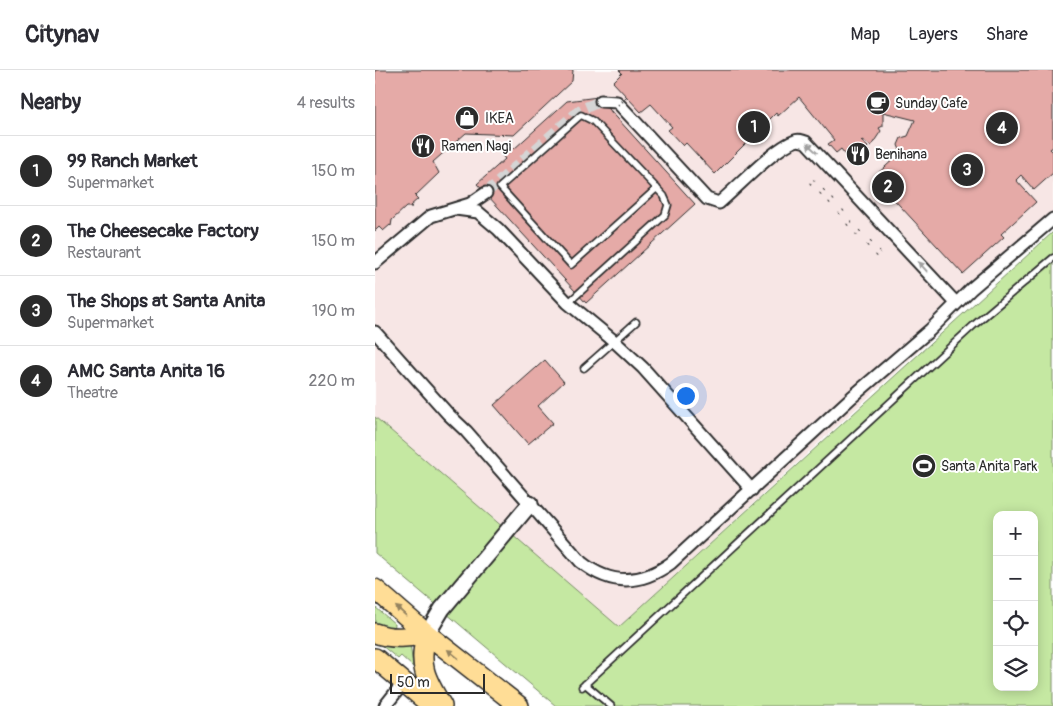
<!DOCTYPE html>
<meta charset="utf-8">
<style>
body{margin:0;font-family:Pangolin,sans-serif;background:#f2f2f3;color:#2b2b33}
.controls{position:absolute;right:15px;bottom:15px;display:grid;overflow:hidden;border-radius:10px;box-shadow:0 2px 12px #0003}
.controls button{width:45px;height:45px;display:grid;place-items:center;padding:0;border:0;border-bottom:1px solid #e1e1e2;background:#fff;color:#2b2b33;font:25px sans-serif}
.scale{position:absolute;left:15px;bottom:12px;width:95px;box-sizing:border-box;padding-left:5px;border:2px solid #2b2b2b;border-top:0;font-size:14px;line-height:18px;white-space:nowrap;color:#2b2b2b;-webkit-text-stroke:4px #fff;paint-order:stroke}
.you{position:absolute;left:310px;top:325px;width:18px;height:18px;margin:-12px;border:4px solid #fff;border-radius:50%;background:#1a73e8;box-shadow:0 0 0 8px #1a73e833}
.badge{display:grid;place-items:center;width:32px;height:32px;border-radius:50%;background:#2b2b2b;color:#fff;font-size:16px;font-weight:700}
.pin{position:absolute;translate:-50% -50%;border:2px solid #fff;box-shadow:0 1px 5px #0006}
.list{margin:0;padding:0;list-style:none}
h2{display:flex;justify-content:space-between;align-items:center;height:65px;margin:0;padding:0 20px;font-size:21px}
h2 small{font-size:16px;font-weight:400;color:#7c7c81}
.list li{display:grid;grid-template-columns:32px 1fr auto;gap:15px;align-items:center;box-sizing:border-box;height:70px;padding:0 20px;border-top:1px solid #e1e1e2}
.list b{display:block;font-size:19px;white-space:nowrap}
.list p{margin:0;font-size:16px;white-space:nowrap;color:#7c7c81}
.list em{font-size:16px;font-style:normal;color:#7c7c81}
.icon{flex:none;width:28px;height:28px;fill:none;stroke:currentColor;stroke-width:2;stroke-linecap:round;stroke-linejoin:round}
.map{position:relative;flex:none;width:678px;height:636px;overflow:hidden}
header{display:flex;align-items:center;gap:30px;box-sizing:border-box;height:70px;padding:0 25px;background:#fff;border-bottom:1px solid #e1e1e2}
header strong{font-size:24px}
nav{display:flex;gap:28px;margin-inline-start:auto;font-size:18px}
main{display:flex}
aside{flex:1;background:#fff}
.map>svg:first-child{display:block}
</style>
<header>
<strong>Citynav</strong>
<nav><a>Map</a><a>Layers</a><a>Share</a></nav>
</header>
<main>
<aside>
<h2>Nearby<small>4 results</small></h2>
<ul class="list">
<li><span class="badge">1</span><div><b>99 Ranch Market</b><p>Supermarket</p></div><em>150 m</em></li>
<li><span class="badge">2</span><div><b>The Cheesecake Factory</b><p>Restaurant</p></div><em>150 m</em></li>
<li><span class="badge">3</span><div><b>The Shops at Santa Anita</b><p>Supermarket</p></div><em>190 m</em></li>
<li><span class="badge">4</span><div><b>AMC Santa Anita 16</b><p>Theatre</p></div><em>220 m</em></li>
</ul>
</aside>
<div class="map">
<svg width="678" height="636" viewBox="0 0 678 636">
<rect width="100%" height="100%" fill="#fff"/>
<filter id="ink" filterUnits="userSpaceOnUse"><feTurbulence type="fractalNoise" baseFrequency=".02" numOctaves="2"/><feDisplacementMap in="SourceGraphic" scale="10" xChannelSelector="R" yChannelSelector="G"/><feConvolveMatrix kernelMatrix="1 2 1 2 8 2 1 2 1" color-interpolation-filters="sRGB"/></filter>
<g filter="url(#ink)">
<path fill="#f7e6e5" d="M 0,0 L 678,0 L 678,147 L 559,267 L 244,557 L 0,347 Z"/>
<path fill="#c5e8a2" stroke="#788a66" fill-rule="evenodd" d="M 678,162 L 678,636 L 181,636 L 0,483 L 0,347 L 244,557 ZM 622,445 L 659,445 L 659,617 L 622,617 Z
M 0,537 L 20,554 L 19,560 L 0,556 Z
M 7,572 L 35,573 L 38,597 L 26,586 L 23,589 L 6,575 Z"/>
<path fill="#e5aaa7" stroke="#2b2b2b" d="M 0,0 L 198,0 L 197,11 L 139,65 L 91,63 L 58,92 L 64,103 L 40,126 L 43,129 L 35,136 L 37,137 L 31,137 L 17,150 L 16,156 L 15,155 L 8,161 L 4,157 L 0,161 Z
M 244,0 L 678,0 L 678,77 L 675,79 L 678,82 L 678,103 L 659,120 L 646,105 L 641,110 L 661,132 L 626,164 L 629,167 L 588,204 L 513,123 L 510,126 L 502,117 L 507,113 L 500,106 L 521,87 L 525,80 L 523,75 L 526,68 L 533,66 L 540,50 L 508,42 L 508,56 L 504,58 L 506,61 L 496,76 L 487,70 L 486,71 L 493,77 L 482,91 L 475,85 L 473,88 L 466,79 L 461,83 L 453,74 L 459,70 L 424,27 L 403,46 L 401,43 L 340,104 L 311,73 L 308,76 L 293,60 L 297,57 L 276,34 L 266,42 L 238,12 L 247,3 Z
M 223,27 L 320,134 L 211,233 L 102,114 L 130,89 L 126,84 L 131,80 L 129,78 L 134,74 L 139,79 L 192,31 Z
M 170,290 L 189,312 L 163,336 L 178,353 L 153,374 L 119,335 Z"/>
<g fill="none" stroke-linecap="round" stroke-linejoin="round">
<path stroke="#d5d5d5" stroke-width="11" stroke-dasharray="11 5.5" stroke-linecap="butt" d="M 111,123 L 205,40 L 226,31"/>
<g stroke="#2b2b2b" stroke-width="9">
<path id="service" d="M 193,233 L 290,145 L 293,135 L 289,126 L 218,51 L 206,45 L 125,117 L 196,195 L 282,118
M 209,298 L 261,252
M 210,614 L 236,636
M 207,617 L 599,255 L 678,188"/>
</g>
<g stroke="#2b2b2b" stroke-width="15">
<path id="minor" d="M 226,31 L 242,32 L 332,129 L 344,133 C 363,117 399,78 420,71 C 424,69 427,71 431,72 L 581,233
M 81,139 L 103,142 L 123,159 L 193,233 L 239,271 L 268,298 L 377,420
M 0,193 L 56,146 L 95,134 L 111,123
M 0,262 L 73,344 L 91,361 L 206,492 C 236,516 266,515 296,493 L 477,327 L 555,260 L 596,219 L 678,149
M 10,636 L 29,612"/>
</g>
<g stroke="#2b2b2b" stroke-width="19">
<path id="tertiary" d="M 52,564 L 67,539 L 155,434"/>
</g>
<g stroke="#2b2b2b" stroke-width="22">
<path id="primary" d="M 0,519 L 52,564 L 144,636
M 0,563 C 18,570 34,567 52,564
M 52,564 C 42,594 51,610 67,636
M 0,588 L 57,636"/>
</g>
<path stroke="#2b2b2b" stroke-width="2.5" stroke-dasharray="1 4" stroke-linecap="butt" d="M 435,114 L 441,109
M 445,124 L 450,119
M 454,133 L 459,129
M 464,144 L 469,140
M 472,155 L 478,150
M 481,165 L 487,159
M 492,176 L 497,171
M 501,186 L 506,181"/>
<use href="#service" stroke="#fff" stroke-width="5.5"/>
<use href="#minor" stroke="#fff" stroke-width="11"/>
<use href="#tertiary" stroke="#fff" stroke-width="15"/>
<use href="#primary" stroke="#ffdd96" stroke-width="19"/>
<path stroke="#2b2b2b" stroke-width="2.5" stroke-dasharray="1 4" stroke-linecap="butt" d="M 236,42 L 252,27"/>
</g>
<defs><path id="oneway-solid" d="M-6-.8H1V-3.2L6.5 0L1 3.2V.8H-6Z" transform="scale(1.25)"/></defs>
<g fill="#a0a0a0">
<use href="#oneway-solid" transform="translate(437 78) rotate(-137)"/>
<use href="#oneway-solid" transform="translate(548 197) rotate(-132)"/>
</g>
<g fill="#958460">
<use href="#oneway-solid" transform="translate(26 541) rotate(-139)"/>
<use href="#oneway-solid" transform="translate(78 584) rotate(-141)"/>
</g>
</g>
<defs>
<g id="cafe-disc" transform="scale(1.25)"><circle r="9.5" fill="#2b2b2b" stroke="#fff"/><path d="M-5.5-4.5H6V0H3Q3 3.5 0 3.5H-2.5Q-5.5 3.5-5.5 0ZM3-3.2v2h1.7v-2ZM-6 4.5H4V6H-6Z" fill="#fff"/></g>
<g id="shop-disc" transform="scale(1.25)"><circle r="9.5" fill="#2b2b2b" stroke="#fff"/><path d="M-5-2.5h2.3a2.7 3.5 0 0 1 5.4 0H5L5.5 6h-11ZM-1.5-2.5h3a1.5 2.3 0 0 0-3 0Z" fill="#fff"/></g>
<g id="restaurant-disc" transform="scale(1.25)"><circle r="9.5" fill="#2b2b2b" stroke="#fff"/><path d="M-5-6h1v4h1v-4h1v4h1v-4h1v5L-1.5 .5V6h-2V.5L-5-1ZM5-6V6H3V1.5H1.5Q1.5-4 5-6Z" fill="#fff"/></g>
<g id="stadium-disc" transform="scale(1.25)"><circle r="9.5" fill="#2b2b2b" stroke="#fff"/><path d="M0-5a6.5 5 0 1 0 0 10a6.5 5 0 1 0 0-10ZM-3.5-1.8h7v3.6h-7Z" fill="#fff"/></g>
</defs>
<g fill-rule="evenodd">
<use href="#cafe-disc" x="503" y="33"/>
<use href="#shop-disc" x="92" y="48"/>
<use href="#restaurant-disc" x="48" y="76"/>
<use href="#restaurant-disc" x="483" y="84"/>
<use href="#stadium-disc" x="549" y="396"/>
</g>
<g text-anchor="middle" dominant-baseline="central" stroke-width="4" stroke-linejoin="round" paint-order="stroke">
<g font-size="14" fill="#2b2b2b" stroke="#fff" text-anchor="start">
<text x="520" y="33">Sunday Cafe</text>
<text x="110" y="48">IKEA</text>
<text x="66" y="76">Ramen Nagi</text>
<text x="500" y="84">Benihana</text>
<text x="566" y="396">Santa Anita Park</text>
</g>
</g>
</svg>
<div class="controls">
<button>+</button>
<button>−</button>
<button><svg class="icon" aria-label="locate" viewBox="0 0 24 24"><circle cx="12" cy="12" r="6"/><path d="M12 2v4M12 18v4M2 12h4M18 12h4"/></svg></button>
<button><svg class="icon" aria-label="layers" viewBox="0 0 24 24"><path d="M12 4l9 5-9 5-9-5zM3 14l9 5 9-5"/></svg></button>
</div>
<div class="scale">50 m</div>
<div class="you"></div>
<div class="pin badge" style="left:379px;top:57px">1</div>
<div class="pin badge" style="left:513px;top:117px">2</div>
<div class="pin badge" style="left:592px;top:100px">3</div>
<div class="pin badge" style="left:627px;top:58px">4</div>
</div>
</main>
